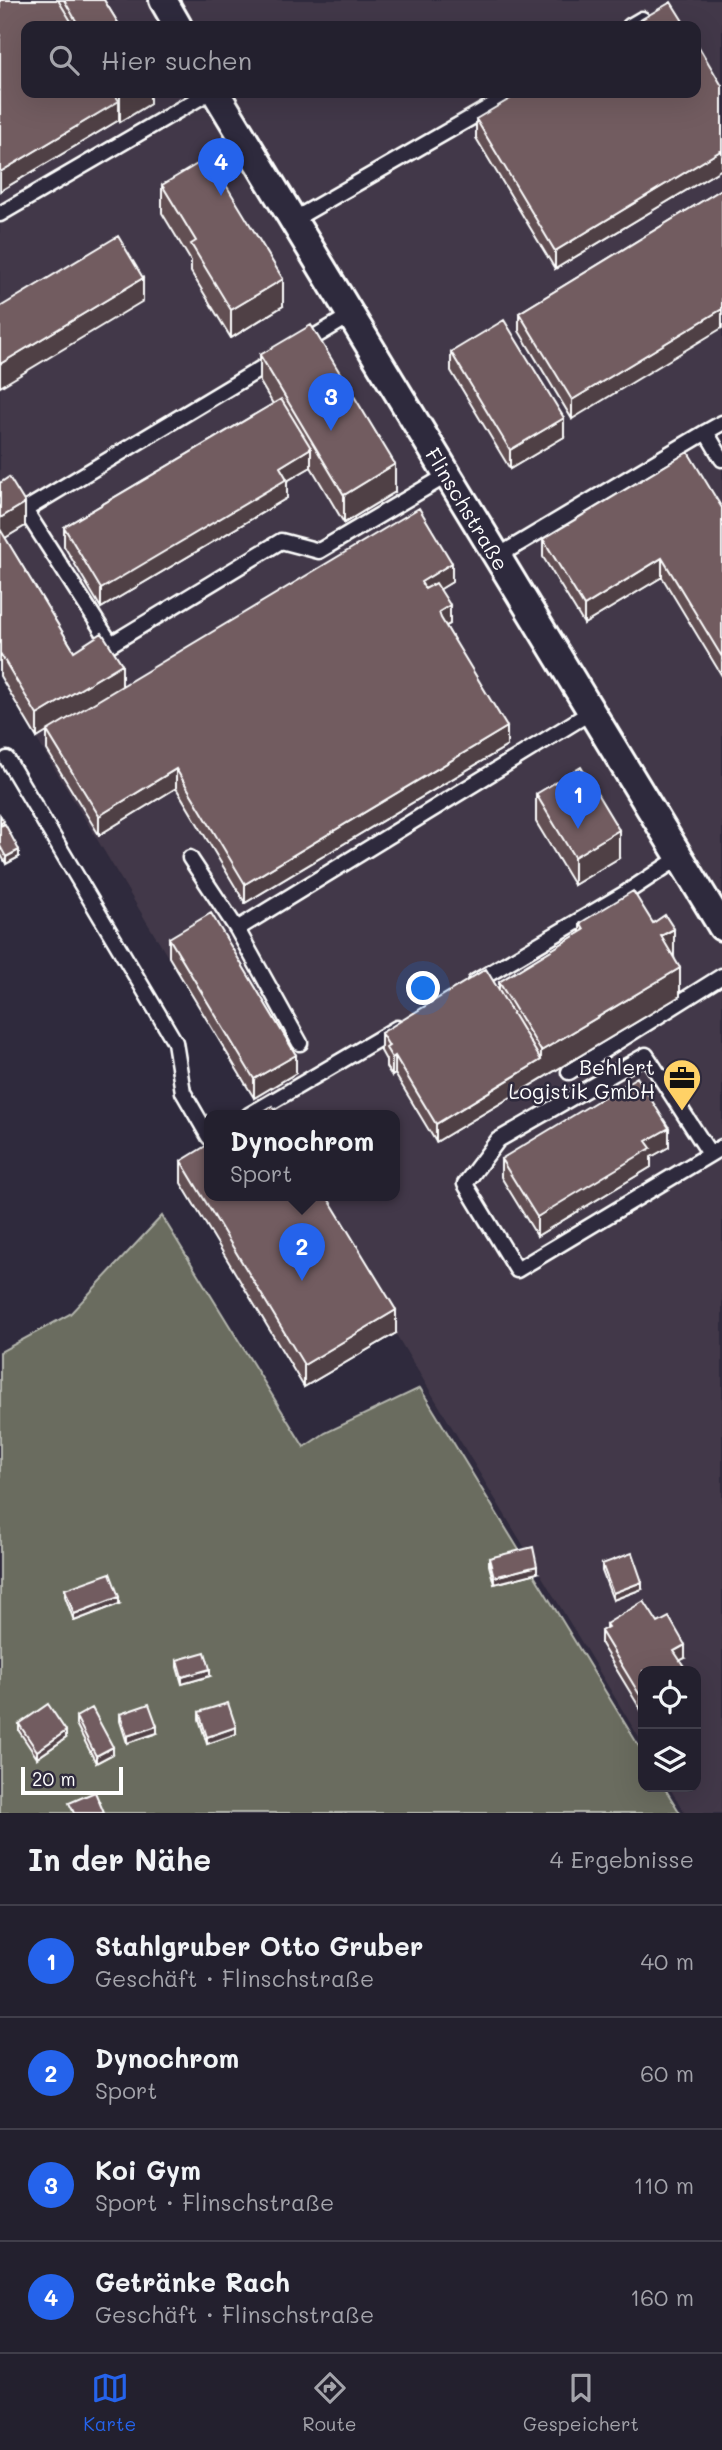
<!DOCTYPE html>
<html lang="de">
<meta charset="utf-8">
<style>
body{margin:0;font-family:Mali,sans-serif;background:#2b2836;color:#f1f3f6}
.controls{position:absolute;right:21px;bottom:21px;display:grid;overflow:hidden;border-radius:14px;box-shadow:0 7px 28px #0002}
.controls button{width:63px;height:63px;display:grid;place-items:center;padding:0;border:0;border-bottom:2px solid #403e4a;background:#23202e;color:#f1f3f6;font:35px sans-serif}
.scale{position:absolute;left:21px;bottom:18px;width:102px;box-sizing:border-box;padding-left:7px;border:4px solid #fff;border-top:0;font-size:19px;line-height:24px;white-space:nowrap;color:#fff;-webkit-text-stroke:5px #2f2a3d;paint-order:stroke}
.you{position:absolute;left:424px;top:989px;width:24px;height:24px;margin:-18px;border:5px solid #fff;border-radius:50%;background:#1a73e8;box-shadow:0 0 0 10px #1a73e833}
.badge{display:grid;place-items:center;width:46px;height:46px;border-radius:50%;background:#2563eb;color:#fff;font-size:23px;font-weight:700}
.pin{position:absolute;translate:-50% -58px;filter:drop-shadow(0 2px 4px #0008)}
.pin::after{content:'';position:absolute;top:37px;width:24px;height:21px;background:inherit;clip-path:polygon(0 0,100% 0,50% 100%)}
.popup{position:absolute;left:204px;top:1110px;width:196px;height:91px;box-sizing:border-box;display:grid;place-content:center;border-radius:14px;background:#23202e;filter:drop-shadow(0 2px 5px #0005);font-size:23px;white-space:nowrap;color:#a3a3aa}
.popup b{font-size:26px;color:#f1f3f6}
.popup::after{content:'';position:absolute;left:50%;top:100%;margin-left:-14px;border:14px solid transparent;border-top-color:#23202e}
.list{margin:0;padding:0;list-style:none}
h2{display:flex;justify-content:space-between;align-items:center;height:91px;margin:0;padding:0 28px;font-size:30px}
h2 small{font-size:23px;font-weight:400;color:#a3a3aa}
.list li{display:grid;grid-template-columns:46px 1fr auto;gap:21px;align-items:center;box-sizing:border-box;height:112px;padding:0 28px;border-top:2px solid #403e4a}
.list b{display:block;font-size:26px;white-space:nowrap}
.list p{margin:0;font-size:23px;white-space:nowrap;color:#a3a3aa}
.list em{font-size:23px;font-style:normal;color:#a3a3aa}
.icon{flex:none;width:38px;height:38px;fill:none;stroke:currentColor;stroke-width:2;stroke-linecap:round;stroke-linejoin:round}
.map{position:relative;flex:none;width:722px;height:1813px;overflow:hidden}
.search{position:absolute;background:#23202e;box-shadow:0 7px 28px #0002;left:21px;right:21px;top:21px;height:77px;display:flex;align-items:center;gap:18px;box-sizing:border-box;padding:0 24px;border-radius:14px;color:#a3a3aa;font-size:26px}
.sheet{height:539px;background:#23202e}
nav{display:flex;justify-content:space-around;align-items:center;box-sizing:border-box;height:98px;border-top:2px solid #403e4a;background:#23202e;font-size:19px;color:#a3a3aa}
nav a{display:grid;justify-items:center;gap:4px}
nav .on{color:#2563eb}
.map>svg:first-child{display:block}
</style>
<div class="map">
<svg width="722" height="1813" viewBox="0 0 722 1813">
<rect width="100%" height="100%" fill="#2f2a3d"/>
<filter id="ink" filterUnits="userSpaceOnUse"><feTurbulence type="fractalNoise" baseFrequency=".0143" numOctaves="2"/><feDisplacementMap in="SourceGraphic" scale="14" xChannelSelector="R" yChannelSelector="G"/><feConvolveMatrix kernelMatrix="1 2 1 2 8 2 1 2 1" color-interpolation-filters="sRGB"/></filter>
<g filter="url(#ink)">
<path fill="#433948" fill-rule="evenodd" d="M 0,0 L 722,0 L 722,1813 L 685,1813 L 669,1787 L 696,1787 L 696,1671 L 643,1671 L 643,1744 L 312,1195 L 395,1195 L 395,1115 L 263,1115 L 0,678 ZM 26,26 L 696,26 L 696,93 L 26,93 Z"/>
<path fill="#6a6c5e" stroke="#b4b6ae" stroke-width="2" d="M 162,1216 L 304,1447 L 325,1433 L 420,1388 L 643,1753 L 643,1787 L 664,1787 L 680,1813 L 0,1813 L 0,1352 L 70,1314 Z"/>
<g fill="none" stroke-linecap="round" stroke-linejoin="round">
<g stroke="#fff" stroke-width="19">
<path id="lane" d="M 630,26 L 642,19
M 0,214 L 208,93
M 293,220 L 514,93
M 301,345 L 351,315
M 275,360 L 25,510 L 111,644 L 281,541 L 319,551 L 449,474
M 706,432 L 722,423
M 498,556 L 706,432 L 722,459
M 7,759 L 175,1042 L 183,1092 L 209,1137
M 190,858 L 237,929 L 591,712
M 237,929 L 300,1043
M 475,982 L 624,894 L 680,857
M 569,1072 L 722,976
M 249,1115 L 397,1028
M 710,1154 L 646,1055 L 498,1140 L 465,1184 L 517,1270 L 722,1147"/>
</g>
<g stroke="#fff" stroke-width="32">
<g id="street">
<path d="M 163,0 L 178,26"/>
<path id="s1" d="M 216,93 L 722,927"/>
</g>
</g>
<use href="#lane" stroke="#2f2a3d" stroke-width="14"/>
<use href="#street" stroke="#2f2a3d" stroke-width="26"/>
</g>
<path fill="#624f53" stroke="#fff" stroke-width="2" d="M 0,0 L 104,0 L 120,26 L 26,26 L 26,93 L 150,93 L 150,104 L 120,122 L 119,120 L 0,191 Z
M 722,86 L 722,169 L 555,269 L 476,138 L 476,119 Z
M 162,185 L 283,306 L 231,338 L 191,272 L 191,261 L 162,213 Z
M 722,189 L 572,419 L 519,331 L 519,313 Z
M 451,352 L 564,437 L 510,469 L 451,371 Z
M 260,355 L 395,492 L 344,523 L 311,467 L 287,481 L 287,498 L 101,608 L 64,546 L 64,527 L 273,404 L 260,382 Z
M 0,483 L 25,526 L 5,538 L 74,651 L 122,686 L 452,582 L 440,589 L 450,624 L 446,626 L 507,746 L 245,903 L 176,788 L 99,835 L 47,750 L 47,731 L 37,738 L 0,676 Z
M 722,508 L 722,676 L 662,577 L 584,624 L 543,557 L 543,539 Z
M 536,794 L 619,858 L 574,885 L 536,822 Z
M 0,815 L 19,857 L 6,864 L 0,853 Z
M 580,923 L 674,956 L 680,996 L 436,1142 L 395,1074 L 392,1076 L 386,1067 L 386,1060 L 381,1051 L 381,1033 L 499,991 L 499,982 L 580,933 Z
M 169,938 L 296,1073 L 254,1098 L 169,957 Z
M 669,1147 L 651,1157 L 651,1167 L 537,1236 L 501,1177 L 501,1159 Z
M 181,1161 L 396,1333 L 304,1387 L 181,1183 Z
M 489,1558 L 537,1573 L 494,1584 L 489,1565 Z
M 602,1564 L 642,1589 L 613,1600 L 602,1571 Z
M 65,1589 L 119,1604 L 74,1621 L 65,1596 Z
M 606,1624 L 685,1658 L 643,1671 L 643,1709 L 641,1710 L 601,1644 L 601,1631 L 606,1628 Z
M 177,1660 L 210,1676 L 182,1684 L 177,1667 Z
M 199,1712 L 236,1734 L 207,1744 L 199,1719 Z
M 120,1714 L 157,1733 L 127,1743 L 120,1721 Z
M 76,1717 L 113,1754 L 96,1763 L 76,1724 Z
M 19,1724 L 66,1738 L 37,1758 L 19,1731 Z"/>
<path fill="#504044" stroke="#fff" stroke-width="2" d="M 123,93 L 150,93 L 150,104 L 120,122 L 120,94 Z
M 119,101 L 119,120 L 0,191 L 0,172 Z
M 722,150 L 722,169 L 555,269 L 555,251 Z
M 143,278 L 143,301 L 0,387 L 0,364 Z
M 283,279 L 283,306 L 231,338 L 231,310 Z
M 722,309 L 722,328 L 572,419 L 572,400 Z
M 564,418 L 564,437 L 510,469 L 510,450 Z
M 311,448 L 311,467 L 287,481 L 287,498 L 101,608 L 101,589 L 280,467 Z
M 395,464 L 395,492 L 344,523 L 344,495 Z
M 25,503 L 25,526 L 0,541 L 0,518 Z
M 662,558 L 662,577 L 584,624 L 584,606 Z
M 452,563 L 452,582 L 421,601 L 421,582 Z
M 450,605 L 450,624 L 439,630 L 439,612 Z
M 122,664 L 122,687 L 37,738 L 37,715 Z
M 507,727 L 507,746 L 245,903 L 245,884 Z
M 176,769 L 176,788 L 99,835 L 99,816 Z
M 619,830 L 619,858 L 574,885 L 574,857 Z
M 19,850 L 19,857 L 6,864 L 6,857 Z
M 674,929 L 674,956 L 661,964 L 661,936 Z
M 680,968 L 680,996 L 436,1142 L 436,1124 L 541,1060 L 541,1051 Z
M 296,1055 L 296,1073 L 254,1098 L 254,1079 Z
M 395,1056 L 395,1074 L 392,1076 L 392,1058 Z
M 669,1128 L 669,1147 L 651,1157 L 651,1167 L 537,1236 L 537,1217 L 646,1141 Z
M 396,1310 L 396,1333 L 304,1387 L 304,1365 Z
M 537,1566 L 537,1573 L 494,1584 L 494,1577 Z
M 642,1582 L 642,1589 L 613,1600 L 613,1593 Z
M 119,1597 L 119,1604 L 74,1621 L 74,1614 Z
M 685,1645 L 685,1658 L 674,1664 L 674,1651 Z
M 210,1669 L 210,1676 L 182,1684 L 182,1677 Z
M 643,1696 L 643,1709 L 641,1710 L 641,1697 Z
M 157,1726 L 157,1733 L 127,1743 L 127,1736 Z
M 236,1727 L 236,1734 L 207,1744 L 207,1737 Z
M 66,1731 L 66,1738 L 37,1758 L 37,1751 Z
M 113,1747 L 113,1754 L 96,1763 L 96,1756 Z"/>
<path fill="#725c61" stroke="#fff" stroke-width="2" d="M 0,0 L 58,0 L 74,26 L 26,26 L 26,93 L 114,93 L 119,101 L 0,172 Z
M 64,0 L 104,0 L 120,26 L 79,26 Z
M 671,2 L 686,26 L 630,26 Z
M 696,42 L 722,86 L 722,150 L 555,251 L 476,119 L 520,93 L 696,93 Z
M 209,157 L 283,279 L 231,310 L 191,244 L 196,241 L 162,185 Z
M 722,189 L 722,309 L 572,400 L 519,313 Z
M 118,236 L 143,278 L 0,364 L 0,307 Z
M 504,320 L 564,418 L 510,450 L 451,352 Z
M 311,325 L 395,464 L 344,495 L 260,355 Z
M 281,399 L 311,448 L 280,467 L 287,479 L 101,589 L 64,527 Z
M 688,452 L 722,508 L 722,657 L 662,558 L 584,606 L 543,539 Z
M 9,477 L 25,503 L 0,518 L 0,483 Z
M 419,508 L 452,563 L 421,582 L 425,589 L 436,583 L 450,605 L 439,612 L 441,618 L 507,727 L 245,884 L 176,769 L 99,816 L 47,731 Z
M 0,529 L 74,651 L 102,633 L 122,664 L 37,715 L 0,653 Z
M 581,767 L 619,830 L 574,857 L 536,794 Z
M 0,815 L 4,821 L 0,824 Z
M 5,824 L 19,850 L 6,857 L 0,846 L 0,826 Z
M 633,891 L 653,923 L 665,915 L 674,929 L 661,936 L 680,968 L 541,1051 L 499,982 L 584,930 L 580,923 Z
M 211,913 L 296,1055 L 254,1079 L 169,938 Z
M 486,969 L 541,1060 L 436,1124 L 395,1056 L 392,1058 L 386,1048 L 389,1046 L 381,1033 Z
M 637,1077 L 669,1128 L 646,1141 L 651,1148 L 537,1217 L 501,1159 Z
M 272,1106 L 277,1115 L 258,1115 Z
M 209,1144 L 209,1195 L 326,1195 L 396,1310 L 304,1365 L 181,1161 Z
M 533,1547 L 537,1566 L 494,1577 L 489,1558 Z
M 632,1553 L 642,1582 L 613,1593 L 602,1564 Z
M 110,1573 L 119,1597 L 74,1614 L 65,1589 Z
M 644,1601 L 658,1623 L 669,1617 L 685,1645 L 674,1651 L 687,1671 L 643,1671 L 643,1696 L 641,1697 L 601,1631 L 608,1627 L 606,1624 Z
M 205,1652 L 210,1669 L 182,1677 L 177,1660 Z
M 228,1703 L 236,1727 L 207,1737 L 199,1712 Z
M 48,1704 L 66,1731 L 37,1751 L 19,1724 Z
M 149,1704 L 157,1726 L 127,1736 L 120,1714 Z
M 92,1708 L 113,1747 L 96,1756 L 76,1717 Z
M 95,1792 L 104,1813 L 74,1813 L 69,1803 Z"/>
</g>
<defs>
<g id="office-pin" transform="scale(2.0125)"><path d="M0 17L-7.5 6A9.5 9.5 0 1 1 7.5 6Z" fill="#ffd166" stroke="#2f2a3d"/><path d="M-6-3h4V-5.5h4V-3h4V5H-6ZM-1-4.5V-3h2v-1.5ZM-6 0V1H6V0Z" fill="#111"/></g>
</defs>
<g fill-rule="evenodd">
<use href="#office-pin" x="682" y="1078"/>
</g>
<g text-anchor="middle" dominant-baseline="central" stroke-width="5" stroke-linejoin="round" paint-order="stroke">
<g font-size="21" fill="#fff" stroke="#2f2a3d">
<text stroke="none"><textPath href="#s1" startOffset="486">Flinschstraße</textPath></text>
</g>
<g font-size="21" fill="#fff" stroke="#2f2a3d" text-anchor="end">
<text x="655" y="1066">Behlert<tspan x="655" dy="24">Logistik GmbH</tspan></text>
</g>
</g>
</svg>
<div class="controls">
<button><svg class="icon" aria-label="locate" viewBox="0 0 24 24"><circle cx="12" cy="12" r="6"/><path d="M12 2v4M12 18v4M2 12h4M18 12h4"/></svg></button>
<button><svg class="icon" aria-label="layers" viewBox="0 0 24 24"><path d="M12 4l9 5-9 5-9-5zM3 14l9 5 9-5"/></svg></button>
</div>
<div class="scale">20 m</div>
<div class="you"></div>
<div class="pin badge" style="left:578px;top:829px">1</div>
<div class="pin badge" style="left:302px;top:1281px">2</div>
<div class="popup"><b>Dynochrom</b>Sport</div>
<div class="pin badge" style="left:331px;top:431px">3</div>
<div class="pin badge" style="left:221px;top:196px">4</div>
<div class="search"><svg class="icon" aria-label="search" viewBox="0 0 24 24"><circle cx="10" cy="10" r="6"/><path d="M15 15l6 6"/></svg>Hier suchen</div>
</div>
<section class="sheet">
<h2>In der Nähe<small>4 Ergebnisse</small></h2>
<ul class="list">
<li><span class="badge">1</span><div><b>Stahlgruber Otto Gruber</b><p>Geschäft · Flinschstraße</p></div><em>40 m</em></li>
<li><span class="badge">2</span><div><b>Dynochrom</b><p>Sport</p></div><em>60 m</em></li>
<li><span class="badge">3</span><div><b>Koi Gym</b><p>Sport · Flinschstraße</p></div><em>110 m</em></li>
<li><span class="badge">4</span><div><b>Getränke Rach</b><p>Geschäft · Flinschstraße</p></div><em>160 m</em></li>
</ul>
</section>
<nav>
<a class="on"><svg class="icon" aria-label="map" viewBox="0 0 24 24"><path d="M3 6l6-2 6 2 6-2v14l-6 2-6-2-6 2zM9 4v14M15 6v14"/></svg>Karte</a>
<a><svg class="icon" aria-label="directions" viewBox="0 0 24 24"><path d="M12 3l9 9-9 9-9-9zM9 14v-3h6M13 9l2 2-2 2"/></svg>Route</a>
<a><svg class="icon" aria-label="saved" viewBox="0 0 24 24"><path d="M7 4h10v16l-5-4-5 4z"/></svg>Gespeichert</a>
</nav>
